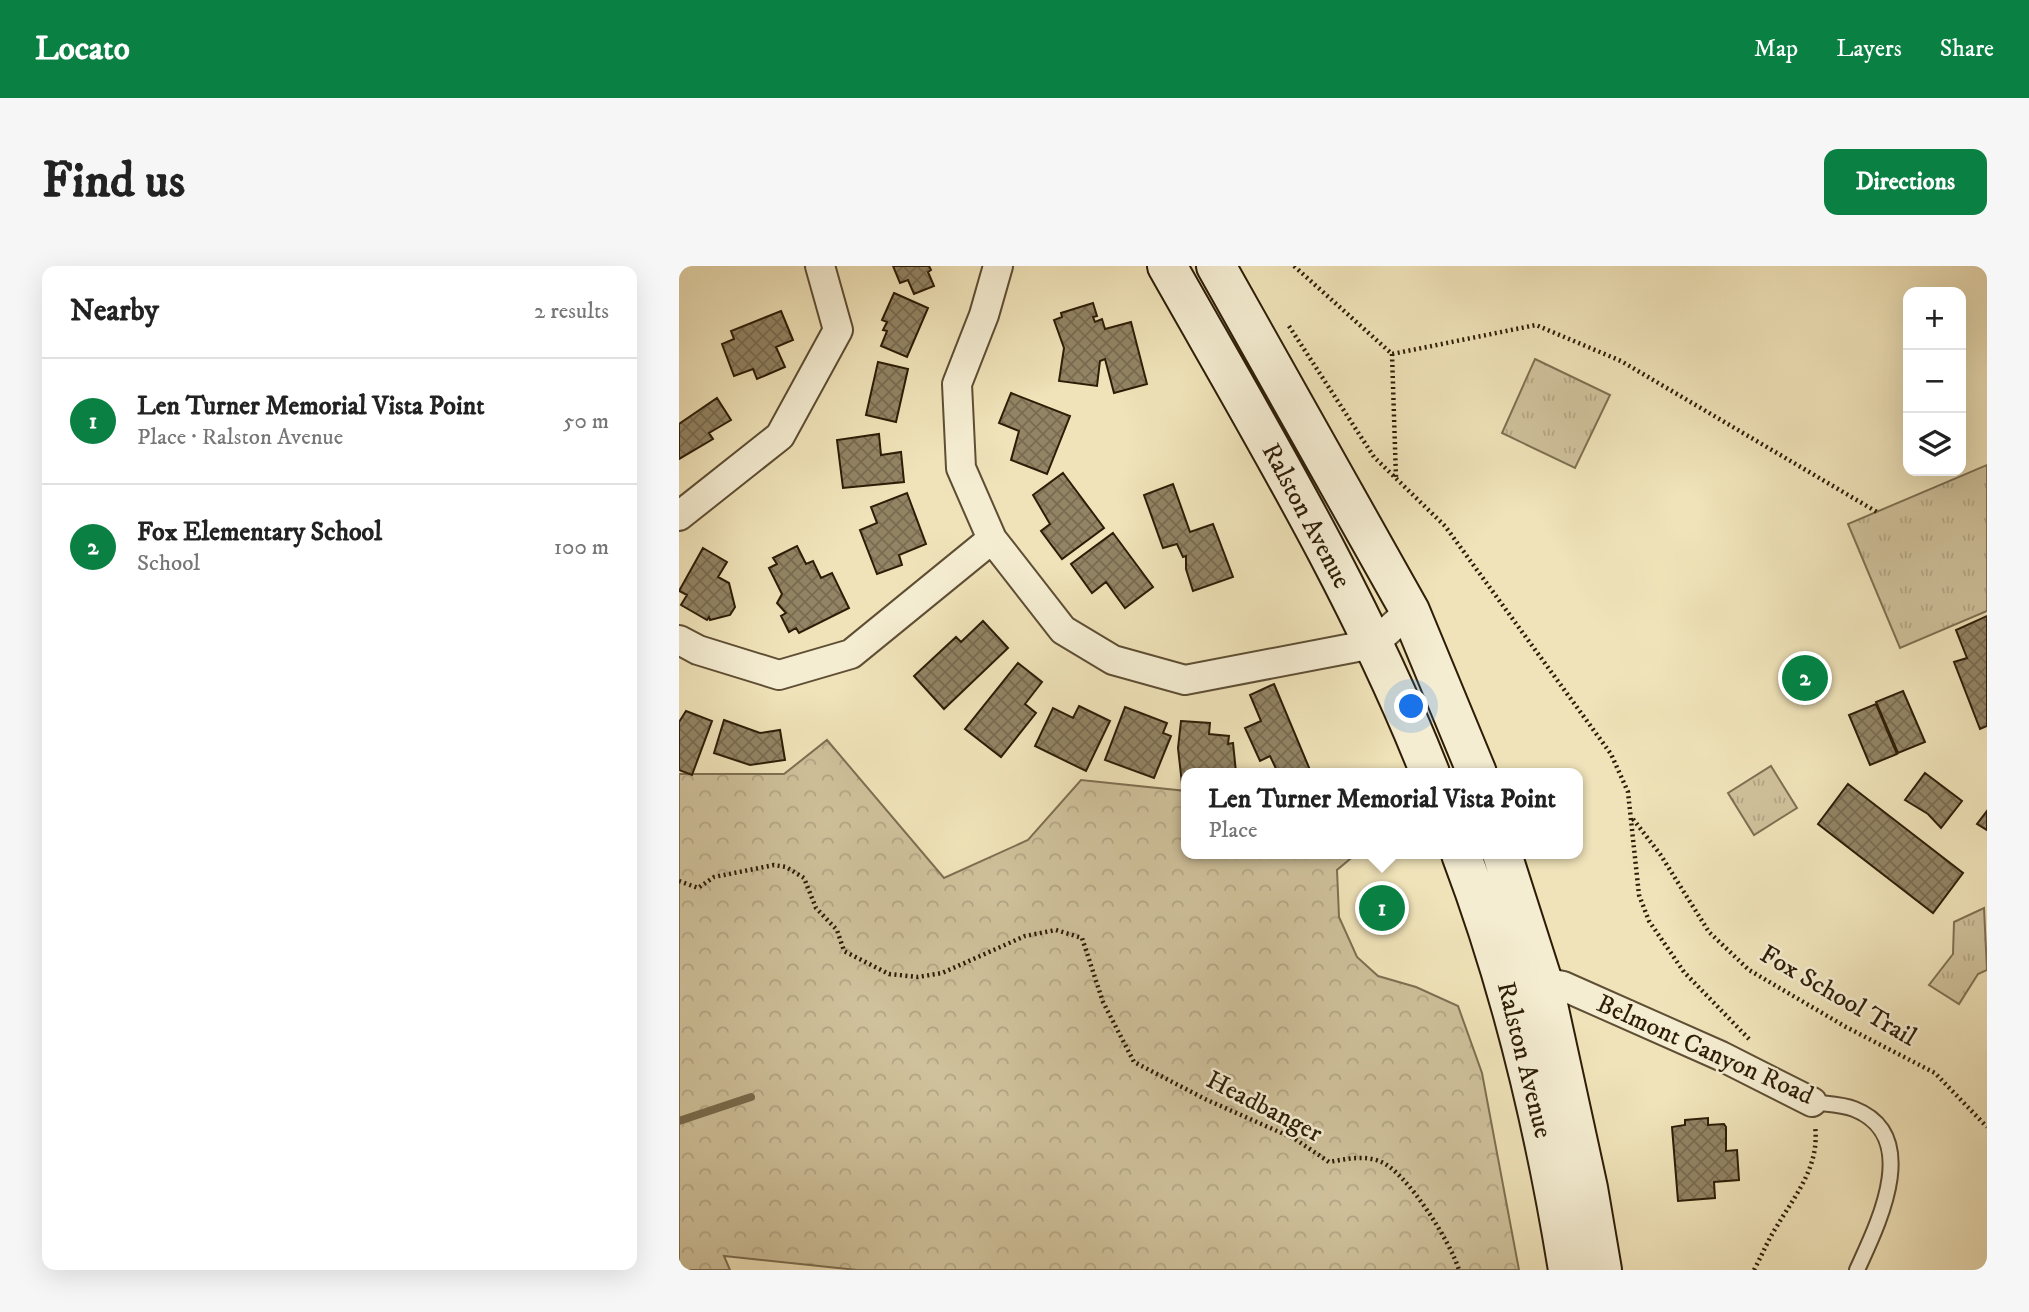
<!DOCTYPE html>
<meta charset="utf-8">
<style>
body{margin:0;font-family:"IM FELL DW Pica",serif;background:#f6f6f6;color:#222}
.controls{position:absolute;right:21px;top:21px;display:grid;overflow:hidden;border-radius:14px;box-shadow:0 7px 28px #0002}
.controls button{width:63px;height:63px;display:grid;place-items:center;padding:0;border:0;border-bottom:2px solid #e0e0e0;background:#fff;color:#222;font:35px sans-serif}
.you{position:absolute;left:733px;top:441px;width:24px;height:24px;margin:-18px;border:5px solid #fff;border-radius:50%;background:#1a73e8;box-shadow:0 0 0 10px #1a73e833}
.badge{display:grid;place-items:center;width:46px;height:46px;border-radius:50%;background:#0b8043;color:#fff;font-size:23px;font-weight:700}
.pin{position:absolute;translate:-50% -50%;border:4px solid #fff;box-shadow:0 2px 7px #0006}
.popup{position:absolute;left:502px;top:502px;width:402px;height:91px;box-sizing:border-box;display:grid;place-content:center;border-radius:14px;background:#fff;filter:drop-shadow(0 2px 5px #0005);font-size:23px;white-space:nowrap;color:#767676}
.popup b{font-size:26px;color:#222}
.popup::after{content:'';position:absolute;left:50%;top:100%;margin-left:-14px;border:14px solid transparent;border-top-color:#fff}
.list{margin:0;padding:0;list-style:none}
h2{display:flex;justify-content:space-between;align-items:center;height:91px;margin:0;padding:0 28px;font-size:30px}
h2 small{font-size:23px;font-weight:400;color:#767676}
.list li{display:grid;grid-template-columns:46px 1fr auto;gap:21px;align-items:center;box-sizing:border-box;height:126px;padding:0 28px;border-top:2px solid #e0e0e0}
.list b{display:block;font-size:26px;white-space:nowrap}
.list p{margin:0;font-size:23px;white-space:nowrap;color:#767676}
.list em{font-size:23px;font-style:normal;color:#767676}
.icon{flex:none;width:38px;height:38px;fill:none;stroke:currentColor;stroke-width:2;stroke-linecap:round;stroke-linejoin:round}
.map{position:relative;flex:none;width:1308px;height:1004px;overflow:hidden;border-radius:14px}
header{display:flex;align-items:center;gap:42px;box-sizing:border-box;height:98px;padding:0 35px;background:#0b8043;color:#fff}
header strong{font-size:33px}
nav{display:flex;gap:38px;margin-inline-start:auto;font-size:24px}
.intro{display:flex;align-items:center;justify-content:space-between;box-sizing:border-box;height:168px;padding:0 42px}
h1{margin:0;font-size:49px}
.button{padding:18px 32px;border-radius:14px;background:#0b8043;color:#fff;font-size:24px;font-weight:700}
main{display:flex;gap:42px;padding:0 42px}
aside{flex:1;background:#fff;border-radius:14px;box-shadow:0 7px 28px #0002}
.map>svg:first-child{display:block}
</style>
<header>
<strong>Locato</strong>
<nav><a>Map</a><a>Layers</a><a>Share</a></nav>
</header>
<div class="intro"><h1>Find us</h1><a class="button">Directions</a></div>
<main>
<aside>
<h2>Nearby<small>2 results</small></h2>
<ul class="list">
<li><span class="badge">1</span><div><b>Len Turner Memorial Vista Point</b><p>Place · Ralston Avenue</p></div><em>50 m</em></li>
<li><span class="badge">2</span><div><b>Fox Elementary School</b><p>School</p></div><em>100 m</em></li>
</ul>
</aside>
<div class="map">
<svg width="1308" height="1004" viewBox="0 0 1308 1004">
<defs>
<pattern id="grass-tufts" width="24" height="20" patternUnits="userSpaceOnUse" patternTransform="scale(1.75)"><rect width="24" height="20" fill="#cfc19b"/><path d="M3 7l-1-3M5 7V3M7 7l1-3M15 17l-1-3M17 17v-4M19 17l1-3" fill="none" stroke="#b2a584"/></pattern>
<pattern id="forest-crowns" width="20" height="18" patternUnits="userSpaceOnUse" patternTransform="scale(1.75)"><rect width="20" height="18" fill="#cfc19b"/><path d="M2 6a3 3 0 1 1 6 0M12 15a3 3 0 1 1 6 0" fill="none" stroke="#b2a584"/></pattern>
<pattern id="building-cross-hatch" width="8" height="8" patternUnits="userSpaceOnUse" patternTransform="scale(1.75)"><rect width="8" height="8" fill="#928464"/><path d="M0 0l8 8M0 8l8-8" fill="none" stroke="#786b50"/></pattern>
</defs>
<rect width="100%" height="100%" fill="#f0e3b9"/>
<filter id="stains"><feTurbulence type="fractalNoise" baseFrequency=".00286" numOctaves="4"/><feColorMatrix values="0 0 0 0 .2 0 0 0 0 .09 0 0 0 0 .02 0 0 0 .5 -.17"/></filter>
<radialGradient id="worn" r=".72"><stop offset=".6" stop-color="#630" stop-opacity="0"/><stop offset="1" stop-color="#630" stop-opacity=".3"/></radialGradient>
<path fill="url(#grass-tufts)" stroke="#7e6f51" stroke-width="2" d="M 856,93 L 931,129 L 896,202 L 823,167 Z
M 1308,199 L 1308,345 L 1221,382 L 1169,258 Z
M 1092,500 L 1118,542 L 1075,569 L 1049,527 Z
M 1305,642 L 1308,704 L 1299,708 L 1280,738 L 1250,719 L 1274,688 L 1275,656 Z"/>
<path fill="url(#forest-crowns)" stroke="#7e6f51" stroke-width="2" d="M 148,474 L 265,612 L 349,574 L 402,514 L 507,525 L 507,588 L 677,588 L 658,604 L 660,651 L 678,691 L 699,710 L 737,721 L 779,740 L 803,807 L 840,1004 L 178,1004 L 45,990 L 51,1004 L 0,1004 L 0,508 L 105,508 Z"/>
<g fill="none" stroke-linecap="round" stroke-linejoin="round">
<path stroke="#7a6c4d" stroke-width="8" d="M 0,855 L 72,831"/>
</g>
<path fill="url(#building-cross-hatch)" stroke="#2d1d07" stroke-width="2" d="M 214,0 L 250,0 L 252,4 L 249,6 L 255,20 L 235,28 L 229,14 L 221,17 Z
M 215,27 L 249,42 L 228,91 L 202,80 L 208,65 L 204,64 L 208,56 L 203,54 Z
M 414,37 L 418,50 L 414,51 L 416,56 L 423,53 L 426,63 L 452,56 L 468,118 L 435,127 L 426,93 L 421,95 L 418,120 L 380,115 L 385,82 L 375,54 L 383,51 L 382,47 Z
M 102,45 L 114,74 L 97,81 L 106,101 L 78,113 L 74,103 L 55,110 L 43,78 L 55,73 L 52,65 Z
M 199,96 L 229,103 L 217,156 L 187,149 Z
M 332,127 L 391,150 L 368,208 L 332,194 L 340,165 L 320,157 Z
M 38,132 L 52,154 L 30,167 L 34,173 L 0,193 L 0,158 Z
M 200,168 L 202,189 L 222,186 L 225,216 L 164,222 L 158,174 Z
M 384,207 L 425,262 L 383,293 L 362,265 L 371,258 L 354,229 Z
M 494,218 L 511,266 L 534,258 L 554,311 L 514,325 L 507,303 L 507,290 L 504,291 L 498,278 L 484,282 L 465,229 Z
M 228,227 L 247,278 L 220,289 L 223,299 L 198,308 L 181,264 L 198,257 L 192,241 Z
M 434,267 L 474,321 L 446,342 L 427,316 L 413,327 L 392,298 Z
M 118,280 L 127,298 L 134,295 L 142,312 L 153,307 L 170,342 L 120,367 L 117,362 L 110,366 L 102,350 L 107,347 L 98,337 L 103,328 L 90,302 L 98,298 L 94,292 Z
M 24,282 L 48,296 L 39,311 L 50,317 L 56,341 L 51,349 L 31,354 L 30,351 L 28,354 L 2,339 L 8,329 L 0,325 Z
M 1308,350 L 1308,460 L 1301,463 L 1275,396 L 1288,392 L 1277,364 Z
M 304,355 L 329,382 L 265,443 L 235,410 L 277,371 L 282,376 Z
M 339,397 L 363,416 L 346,438 L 357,447 L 322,491 L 286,463 Z
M 595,418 L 631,504 L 624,507 L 599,507 L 591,490 L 581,495 L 566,462 L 582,455 L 571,429 Z
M 1224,425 L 1246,476 L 1219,487 L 1197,436 Z
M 1197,438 L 1218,488 L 1191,499 L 1170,449 Z
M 400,440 L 431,455 L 407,505 L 356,480 L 374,442 L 394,452 Z
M 446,441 L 488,457 L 484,467 L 492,470 L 475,512 L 426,494 Z
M 7,445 L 33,455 L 13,509 L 0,504 L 0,456 Z
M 45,454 L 81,467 L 101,464 L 106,494 L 71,499 L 35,487 Z
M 502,455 L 531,457 L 530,468 L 550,470 L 549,478 L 554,477 L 557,506 L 507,507 L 507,517 L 503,518 L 499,482 Z
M 1246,507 L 1283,535 L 1262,562 L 1249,548 L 1226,534 Z
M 1169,518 L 1284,607 L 1254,647 L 1139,558 Z
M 1308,545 L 1308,564 L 1298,558 Z
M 1029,852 L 1029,859 L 1045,858 L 1047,861 L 1047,885 L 1058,884 L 1060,914 L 1035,916 L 1036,932 L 999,935 L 993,861 L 1006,859 L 1006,854 Z"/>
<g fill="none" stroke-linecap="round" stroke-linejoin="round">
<g stroke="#5e4e34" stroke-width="18">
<path id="service" d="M 1133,836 C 1146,838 1163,838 1175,843 C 1244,870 1198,960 1178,1004"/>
</g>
<g stroke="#5e4e34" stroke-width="32">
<path id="minor" d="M 319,0 L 305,49 L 278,118 L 282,202 L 313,273 L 384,364 L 434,394 L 506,414 L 694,378 L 731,345
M 0,250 L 101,170 L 159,64 L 141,0
M 0,374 L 19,384 L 100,409 L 172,388 L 313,273
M 864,716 L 884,720 L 1042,790 L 1133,836"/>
</g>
<g stroke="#2d1d07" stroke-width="42">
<path id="secondary" d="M 488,0 C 582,166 681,330 751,507
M 537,0 L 731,345 L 798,507
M 782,588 C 833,723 866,862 889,1004
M 823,588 L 864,716 L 909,922 L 923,1004"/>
</g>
<path stroke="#2d1d07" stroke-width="4.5" stroke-dasharray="2 3.5" stroke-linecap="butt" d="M 615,0 L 713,88 L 857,59 L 942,95 L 1198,246
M 610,60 L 695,191 L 766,260 L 932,488 L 949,526 L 960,629 L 970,655 L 1005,706 L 1070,773
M 713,88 L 717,212
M 954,553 L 981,588 L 1030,666 L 1070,704 L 1167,761 L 1256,807 L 1308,861
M 0,615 L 19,622 L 35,611 L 95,599 L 107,601 L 125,612 L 137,642 L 158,664 L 165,685 L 210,708 L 239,711 L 263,707 L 346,670 L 377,664 L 403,672 L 424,736 L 455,796 L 526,833 L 616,873 L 650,896 C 667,893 684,889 700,895 C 727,904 772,977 780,1004
M 1075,1004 C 1083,989 1089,974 1098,960 C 1117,928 1141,900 1136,860"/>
<use href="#service" stroke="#f5edd2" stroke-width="14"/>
<use href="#minor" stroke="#f5edd2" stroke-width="28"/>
<use href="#secondary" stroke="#f5edd2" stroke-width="38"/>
</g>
<g text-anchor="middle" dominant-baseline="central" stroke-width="5" stroke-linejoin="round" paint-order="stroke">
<g font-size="26" fill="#2d1d07" stroke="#f5edd2">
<text transform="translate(627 250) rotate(62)">Ralston Avenue</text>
<text transform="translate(1159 730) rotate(30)">Fox School Trail</text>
<text transform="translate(1026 784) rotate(24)">Belmont Canyon Road</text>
<text transform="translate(845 794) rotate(76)">Ralston Avenue</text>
<text transform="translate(585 841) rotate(27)">Headbanger</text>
</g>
</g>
<rect width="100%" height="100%" filter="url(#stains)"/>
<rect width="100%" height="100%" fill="url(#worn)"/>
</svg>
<div class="controls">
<button>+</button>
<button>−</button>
<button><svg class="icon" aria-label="layers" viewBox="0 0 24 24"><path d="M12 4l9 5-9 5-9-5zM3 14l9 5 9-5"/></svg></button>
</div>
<div class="you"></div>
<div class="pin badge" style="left:703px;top:642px">1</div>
<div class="popup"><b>Len Turner Memorial Vista Point</b>Place</div>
<div class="pin badge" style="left:1126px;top:412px">2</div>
</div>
</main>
